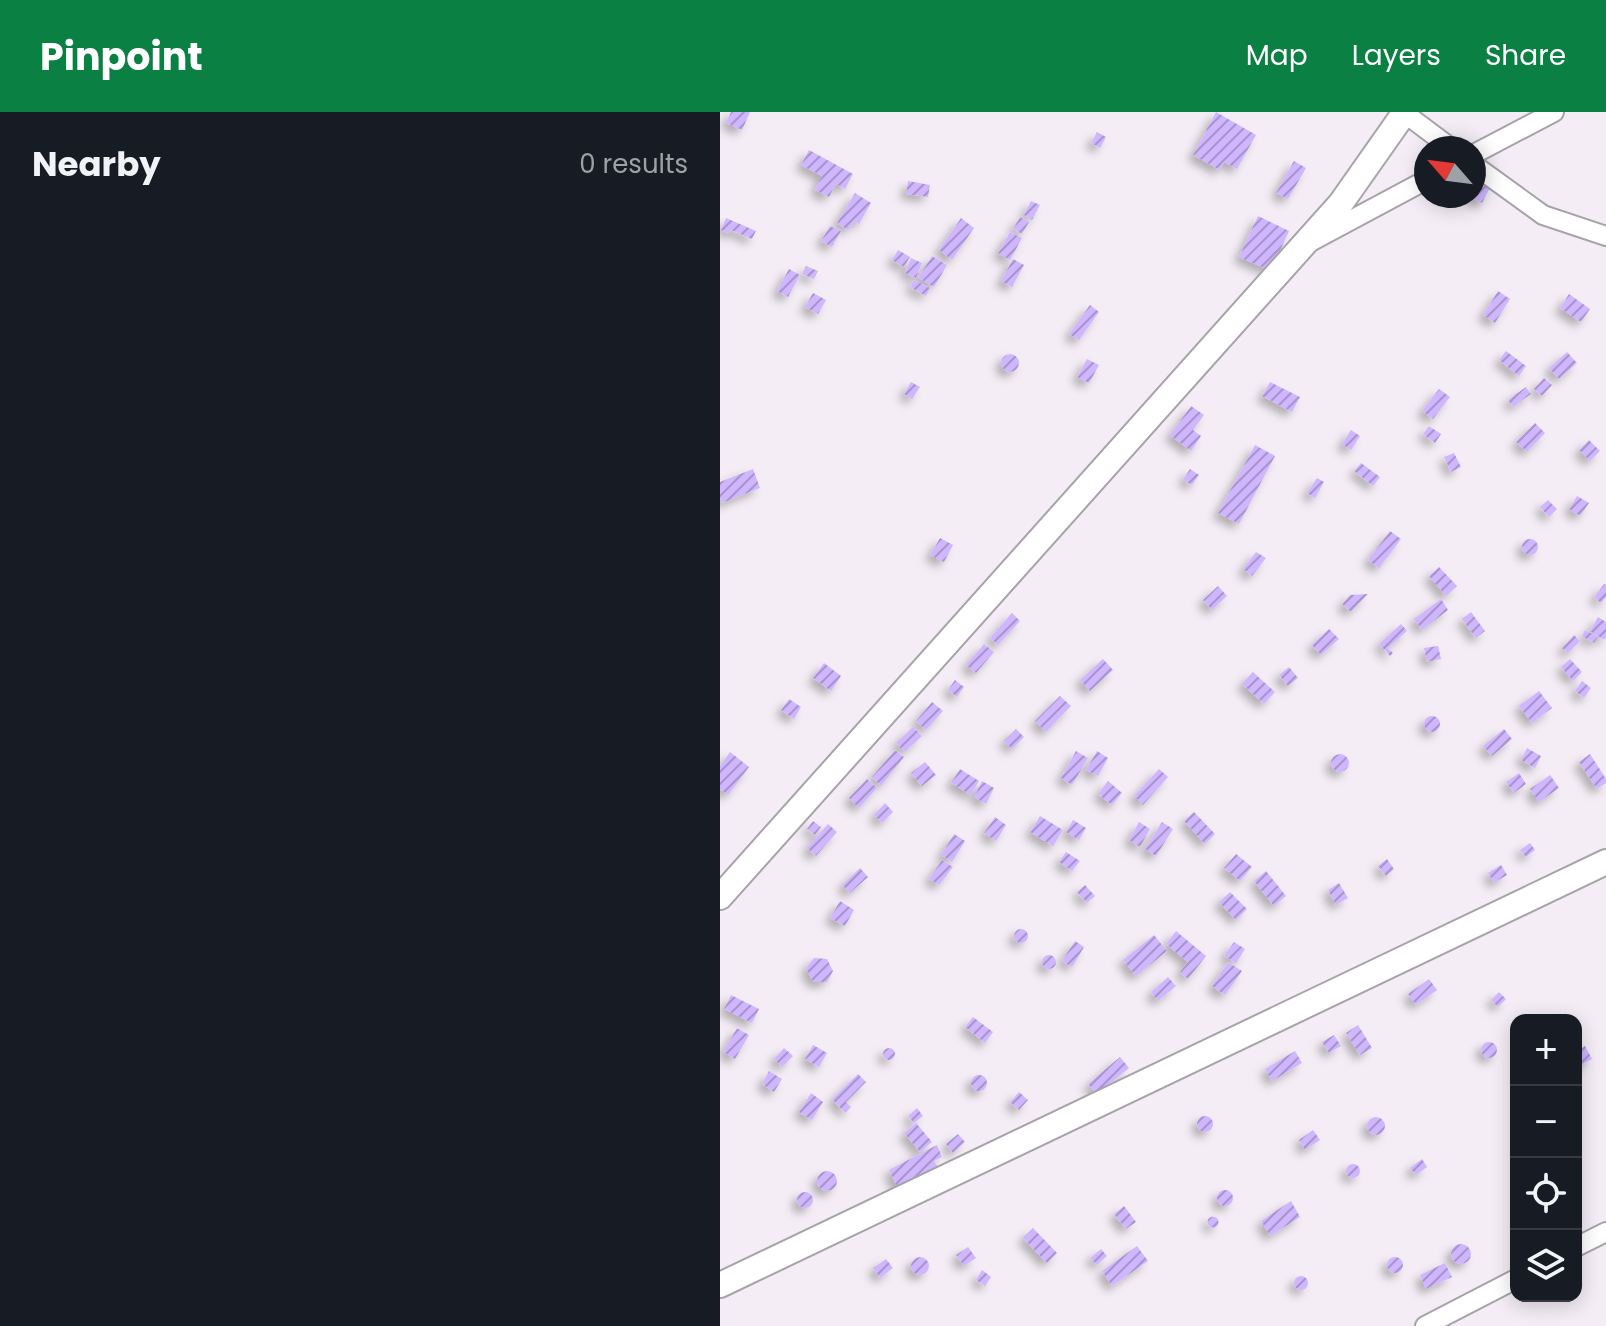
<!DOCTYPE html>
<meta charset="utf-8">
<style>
body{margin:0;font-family:Poppins,sans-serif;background:#20242c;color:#f1f3f6}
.controls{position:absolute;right:24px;bottom:24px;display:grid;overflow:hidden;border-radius:16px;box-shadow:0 4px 20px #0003}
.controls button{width:72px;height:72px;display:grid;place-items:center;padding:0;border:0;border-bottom:2px solid #363941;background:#171b24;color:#f1f3f6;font:40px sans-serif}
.compass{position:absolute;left:694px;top:24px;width:72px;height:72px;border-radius:50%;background:#171b24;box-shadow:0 4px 20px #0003;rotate:298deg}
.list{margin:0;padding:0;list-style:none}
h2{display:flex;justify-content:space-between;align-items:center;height:104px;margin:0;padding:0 32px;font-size:34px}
h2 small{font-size:26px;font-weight:400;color:#9ea1a6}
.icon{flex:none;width:44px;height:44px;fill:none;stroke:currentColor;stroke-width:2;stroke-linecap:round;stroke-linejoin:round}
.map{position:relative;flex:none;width:886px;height:1214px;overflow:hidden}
header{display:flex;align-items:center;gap:48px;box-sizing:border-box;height:112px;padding:0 40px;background:#0b8043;color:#fff}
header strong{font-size:38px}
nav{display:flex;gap:44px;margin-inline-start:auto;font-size:28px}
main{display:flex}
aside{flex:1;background:#171b24}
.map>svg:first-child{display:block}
</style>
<header>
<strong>Pinpoint</strong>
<nav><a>Map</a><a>Layers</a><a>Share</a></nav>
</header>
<main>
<aside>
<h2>Nearby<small>0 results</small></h2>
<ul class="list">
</ul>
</aside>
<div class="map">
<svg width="886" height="1214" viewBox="0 0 886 1214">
<defs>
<pattern id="building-hatch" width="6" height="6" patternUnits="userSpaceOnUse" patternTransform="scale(2)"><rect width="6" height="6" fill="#cfb6fe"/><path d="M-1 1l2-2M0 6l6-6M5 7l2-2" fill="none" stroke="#a994ce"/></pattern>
<filter id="shadow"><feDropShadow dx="-5.5" dy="5.5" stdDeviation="4" flood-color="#0004"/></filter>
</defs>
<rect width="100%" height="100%" fill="#f4edf5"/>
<path fill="url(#building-hatch)" filter="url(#shadow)" d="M 11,0 L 30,0 L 22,18 L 6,11 Z
M 496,0 L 536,23 L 517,57 L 504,50 L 500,58 L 473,43 Z
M 377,20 L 386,25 L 380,36 L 371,31 Z
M 89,38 L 133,62 L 125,77 L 116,72 L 109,85 L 95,78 L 102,64 L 81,53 Z
M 574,49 L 586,56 L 568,87 L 556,81 Z
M 754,67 L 770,76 L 762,91 L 748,84 L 754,84 Z
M 188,69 L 210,73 L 208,85 L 186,82 Z
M 135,81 L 151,91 L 139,112 L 134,109 L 128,118 L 117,111 Z
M 311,89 L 320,93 L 312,108 L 304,103 Z
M 538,104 L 569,119 L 551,159 L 519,145 Z
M 300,105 L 309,110 L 302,122 L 293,117 Z
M 6,106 L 36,119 L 32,127 L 11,118 L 9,122 L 1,118 Z
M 241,106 L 254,116 L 232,148 L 219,138 Z
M 110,114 L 121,119 L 112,135 L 101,129 Z
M 290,120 L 302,126 L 290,148 L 278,141 Z
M 178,138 L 190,145 L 184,155 L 172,148 Z
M 212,144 L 227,153 L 214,175 L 198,166 Z
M 191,146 L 202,151 L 196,166 L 185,161 Z
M 293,147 L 304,153 L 292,175 L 281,169 Z
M 86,154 L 98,159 L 94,167 L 82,162 Z
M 69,157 L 80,163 L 68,185 L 57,179 Z
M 194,168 L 210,176 L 206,184 L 190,175 Z
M 778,179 L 790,187 L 775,211 L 763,203 Z
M 93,181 L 106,188 L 98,202 L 85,195 Z
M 849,182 L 870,197 L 861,210 L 840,196 Z
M 370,193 L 379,200 L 359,228 L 349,222 Z
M 786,239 L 806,254 L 799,264 L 779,248 Z
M 847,240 L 857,251 L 839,267 L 829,256 Z
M281 251a9 9 0 1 1 18 0a9 9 0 1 1-18 0Z
M 367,247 L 379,253 L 369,271 L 357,265 Z
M 824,266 L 832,273 L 822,284 L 814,277 Z
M 191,270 L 200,275 L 192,287 L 184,282 Z
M 550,270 L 580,285 L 572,300 L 542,284 Z
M 806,275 L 811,282 L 793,295 L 788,288 Z
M 719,277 L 730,285 L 713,307 L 702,299 Z
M 471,294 L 484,303 L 473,318 L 481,324 L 471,339 L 450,323 Z
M 815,311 L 825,321 L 807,340 L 796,330 Z
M 709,314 L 721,322 L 715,331 L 703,322 Z
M 631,318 L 640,324 L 631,338 L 622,332 Z
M 869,328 L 880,339 L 870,349 L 859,338 Z
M 535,333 L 555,344 L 519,412 L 498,401 Z
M 734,341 L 741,355 L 731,360 L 724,345 Z
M 641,351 L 660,365 L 653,374 L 634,359 Z
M 33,357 L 40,376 L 2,391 L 0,386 L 0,370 Z
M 470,357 L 479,363 L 472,373 L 463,368 Z
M 597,366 L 604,370 L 595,386 L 587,381 Z
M 857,384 L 869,391 L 860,404 L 849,397 Z
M 828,388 L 837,397 L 829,405 L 820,395 Z
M 670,419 L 681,427 L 659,456 L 648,448 Z
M 220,426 L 233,433 L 224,450 L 210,443 Z
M802 435a8 8 0 1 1 16 0a8 8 0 1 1-16 0Z
M 536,440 L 546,446 L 532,464 L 523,457 Z
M 719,455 L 737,474 L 726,484 L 709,464 Z
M 884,472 L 886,473 L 886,485 L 881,491 L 874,485 Z
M 498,474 L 507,484 L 492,498 L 483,488 Z
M 648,482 L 631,500 L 622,492 L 630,483 Z
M 721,487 L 728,498 L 702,518 L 694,507 Z
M 751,500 L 765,519 L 756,526 L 742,507 Z
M 292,501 L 300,509 L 278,533 L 270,526 Z
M 878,505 L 886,510 L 886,525 L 884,528 L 870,519 Z
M 681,512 L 687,519 L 668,536 L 673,541 L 670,544 L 659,532 Z
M 609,517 L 619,527 L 601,543 L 592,533 Z
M 865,518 L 878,525 L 874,531 L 862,524 Z
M 854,523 L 860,529 L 848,541 L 842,536 Z
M 264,532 L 274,540 L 256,561 L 246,553 Z
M 718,534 L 721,547 L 707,550 L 704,536 Z
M 383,547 L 393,558 L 370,579 L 360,568 Z
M 850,547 L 862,560 L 853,569 L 841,555 Z
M 104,551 L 121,564 L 111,579 L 93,566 Z
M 569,555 L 578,566 L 568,574 L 559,563 Z
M 533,560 L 555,580 L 544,592 L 522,572 Z
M 235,568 L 244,575 L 237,585 L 228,578 Z
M 862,569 L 871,576 L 864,586 L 855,579 Z
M 819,579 L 832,596 L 812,611 L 799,594 Z
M 340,584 L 351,594 L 326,620 L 315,609 Z
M 69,587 L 81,595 L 74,607 L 61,598 Z
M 212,590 L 223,599 L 206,618 L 196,609 Z
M704 612a8 8 0 1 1 16 0a8 8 0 1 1-16 0Z
M 193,615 L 202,624 L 185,640 L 176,631 Z
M 296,617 L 304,625 L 292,637 L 284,629 Z
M 784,617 L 792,627 L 772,644 L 763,634 Z
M 807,636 L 821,644 L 815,656 L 801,648 Z
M 175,638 L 184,645 L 161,674 L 152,665 Z
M 356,639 L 368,646 L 352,673 L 341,666 Z
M 377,639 L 388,646 L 378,664 L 366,658 Z
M 10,640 L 29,655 L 8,683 L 0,677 L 0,654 Z
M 870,642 L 886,667 L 886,671 L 877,677 L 859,650 Z
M611 651a9 9 0 1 1 18 0a9 9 0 1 1-18 0Z
M 205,650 L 216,663 L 202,674 L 191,661 Z
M 240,657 L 259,669 L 251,683 L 231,671 Z
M 439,657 L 448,665 L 423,693 L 414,684 Z
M 799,661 L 806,672 L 794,681 L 786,670 Z
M 830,663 L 839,676 L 819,690 L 810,677 Z
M 147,667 L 157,676 L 139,696 L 129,686 Z
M 262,669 L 274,676 L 266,692 L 254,685 Z
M 388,669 L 402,681 L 392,693 L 378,682 Z
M 165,691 L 173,700 L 162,711 L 154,703 Z
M 474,700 L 495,722 L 485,732 L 464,709 Z
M 320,704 L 343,718 L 333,734 L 310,720 Z
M 275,705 L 286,713 L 276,729 L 264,721 Z
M 353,708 L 366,716 L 359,728 L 346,720 Z
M 93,709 L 101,715 L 95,723 L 87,717 Z
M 419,710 L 430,717 L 420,735 L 409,728 Z
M 442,710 L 453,717 L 436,744 L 425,737 Z
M 108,712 L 117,720 L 96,744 L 87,736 Z
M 234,722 L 245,729 L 232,750 L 221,743 Z
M 810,731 L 815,738 L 806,745 L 800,738 Z
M 346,740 L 360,749 L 352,759 L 339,750 Z
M 516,742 L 532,755 L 520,769 L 504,756 Z
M 667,747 L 674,757 L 666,764 L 658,754 Z
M 222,748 L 233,755 L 219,773 L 209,767 Z
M 781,753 L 787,763 L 774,771 L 768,761 Z
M 140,756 L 148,765 L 130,781 L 122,773 Z
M 546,759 L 566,784 L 554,794 L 534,769 Z
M 619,771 L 628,786 L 616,793 L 608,778 Z
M 365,773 L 375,784 L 367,791 L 357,780 Z
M 510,780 L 527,797 L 516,808 L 499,790 Z
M 120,789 L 134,798 L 125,814 L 110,806 Z
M294 824a7 7 0 1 1 14 0a7 7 0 1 1-14 0Z
M 456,819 L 486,844 L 468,867 L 460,860 L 468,850 L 446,832 Z
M 434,823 L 447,839 L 416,864 L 403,848 Z
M 355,829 L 364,835 L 352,855 L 342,849 Z
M 514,830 L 525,837 L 516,851 L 504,844 Z
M322 850a7 7 0 1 1 14 0a7 7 0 1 1-14 0Z
M 94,846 L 107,847 L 113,859 L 107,870 L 93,870 L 86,856 Z
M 508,850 L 522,859 L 505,883 L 492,874 Z
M 448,865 L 456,874 L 438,889 L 431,880 Z
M 709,867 L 717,878 L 696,893 L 688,882 Z
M 779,880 L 786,887 L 778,895 L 771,888 Z
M 11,883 L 39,897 L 32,911 L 4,897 Z
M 253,905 L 273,920 L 265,931 L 245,915 Z
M 638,913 L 652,936 L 640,943 L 626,921 Z
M 17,916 L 29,923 L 15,947 L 3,940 Z
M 614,923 L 621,934 L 609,941 L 602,930 Z
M761 938a8 8 0 1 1 16 0a8 8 0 1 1-16 0Z
M 93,933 L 107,941 L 99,955 L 85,947 Z
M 865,934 L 872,947 L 861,953 L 856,944 L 856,939 Z
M163 942a6 6 0 1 1 12 0a6 6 0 1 1-12 0Z
M 64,936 L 73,944 L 62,955 L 54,947 Z
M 575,939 L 582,951 L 552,969 L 545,957 Z
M 400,945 L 409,956 L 377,982 L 368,972 Z
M 49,959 L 62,967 L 54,980 L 42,972 Z
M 138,962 L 146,970 L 126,990 L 131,995 L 125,1001 L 112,987 Z
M251 971a8 8 0 1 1 16 0a8 8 0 1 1-16 0Z
M 299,980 L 308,988 L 299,998 L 290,990 Z
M 91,981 L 103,990 L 92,1008 L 79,1000 Z
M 197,996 L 203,1004 L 194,1011 L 188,1004 Z
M477 1012a8 8 0 1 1 16 0a8 8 0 1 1-16 0Z
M647 1014a9 9 0 1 1 18 0a9 9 0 1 1-18 0Z
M 196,1011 L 212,1030 L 200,1040 L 184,1021 Z
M 593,1018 L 600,1028 L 585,1038 L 579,1028 Z
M 238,1022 L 245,1030 L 233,1041 L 226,1032 Z
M 217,1033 L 222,1045 L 214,1049 L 221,1060 L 180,1081 L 169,1058 Z
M 702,1047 L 707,1055 L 696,1063 L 690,1056 Z
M626 1059a7 7 0 1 1 14 0a7 7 0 1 1-14 0Z
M97 1069a10 10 0 1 1 20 0a10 10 0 1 1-20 0Z
M497 1086a8 8 0 1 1 16 0a8 8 0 1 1-16 0Z
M77 1088a8 8 0 1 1 16 0a8 8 0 1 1-16 0Z
M 571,1089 L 580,1105 L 550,1124 L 541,1109 Z
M 404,1094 L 416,1110 L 406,1117 L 394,1102 Z
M487.5 1110a5.5 5.5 0 1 1 11 0a5.5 5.5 0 1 1-11 0Z
M 313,1116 L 337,1141 L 327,1151 L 303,1126 Z
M731 1142a10 10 0 1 1 20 0a10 10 0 1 1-20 0Z
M 417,1134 L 428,1149 L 392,1174 L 382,1159 Z
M 248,1135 L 256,1146 L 244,1154 L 236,1143 Z
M 381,1137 L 387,1144 L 377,1153 L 370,1146 Z
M191 1154a9 9 0 1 1 18 0a9 9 0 1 1-18 0Z
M667 1153a8 8 0 1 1 16 0a8 8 0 1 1-16 0Z
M 166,1147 L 173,1156 L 160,1166 L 153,1156 Z
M 725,1151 L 732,1165 L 706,1177 L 700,1163 Z
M 262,1158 L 271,1165 L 265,1174 L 256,1168 Z
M574 1171a7 7 0 1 1 14 0a7 7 0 1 1-14 0Z"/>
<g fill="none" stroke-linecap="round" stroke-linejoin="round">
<g stroke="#a8a2aa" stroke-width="22">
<path id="street" d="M 683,0 L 731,36
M 754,42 L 834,0
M 754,53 L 823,103 L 886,124
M 592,129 L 706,68
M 856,1135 L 886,1120
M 705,1214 L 796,1167"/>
</g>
<g stroke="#a8a2aa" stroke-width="28">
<path id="secondary" d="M 0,785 L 621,91 L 685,0
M 0,1173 L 886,750"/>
</g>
<use href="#street" stroke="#fff" stroke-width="18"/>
<use href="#secondary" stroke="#fff" stroke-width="24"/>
</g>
</svg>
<div class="controls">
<button>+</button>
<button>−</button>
<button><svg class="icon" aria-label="locate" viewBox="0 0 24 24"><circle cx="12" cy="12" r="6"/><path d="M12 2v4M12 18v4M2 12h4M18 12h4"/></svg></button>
<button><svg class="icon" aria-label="layers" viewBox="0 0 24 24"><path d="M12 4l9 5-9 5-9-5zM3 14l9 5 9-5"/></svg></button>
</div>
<svg class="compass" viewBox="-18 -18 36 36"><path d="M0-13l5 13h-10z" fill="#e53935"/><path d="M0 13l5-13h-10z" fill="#9ea1a6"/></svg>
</div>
</main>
